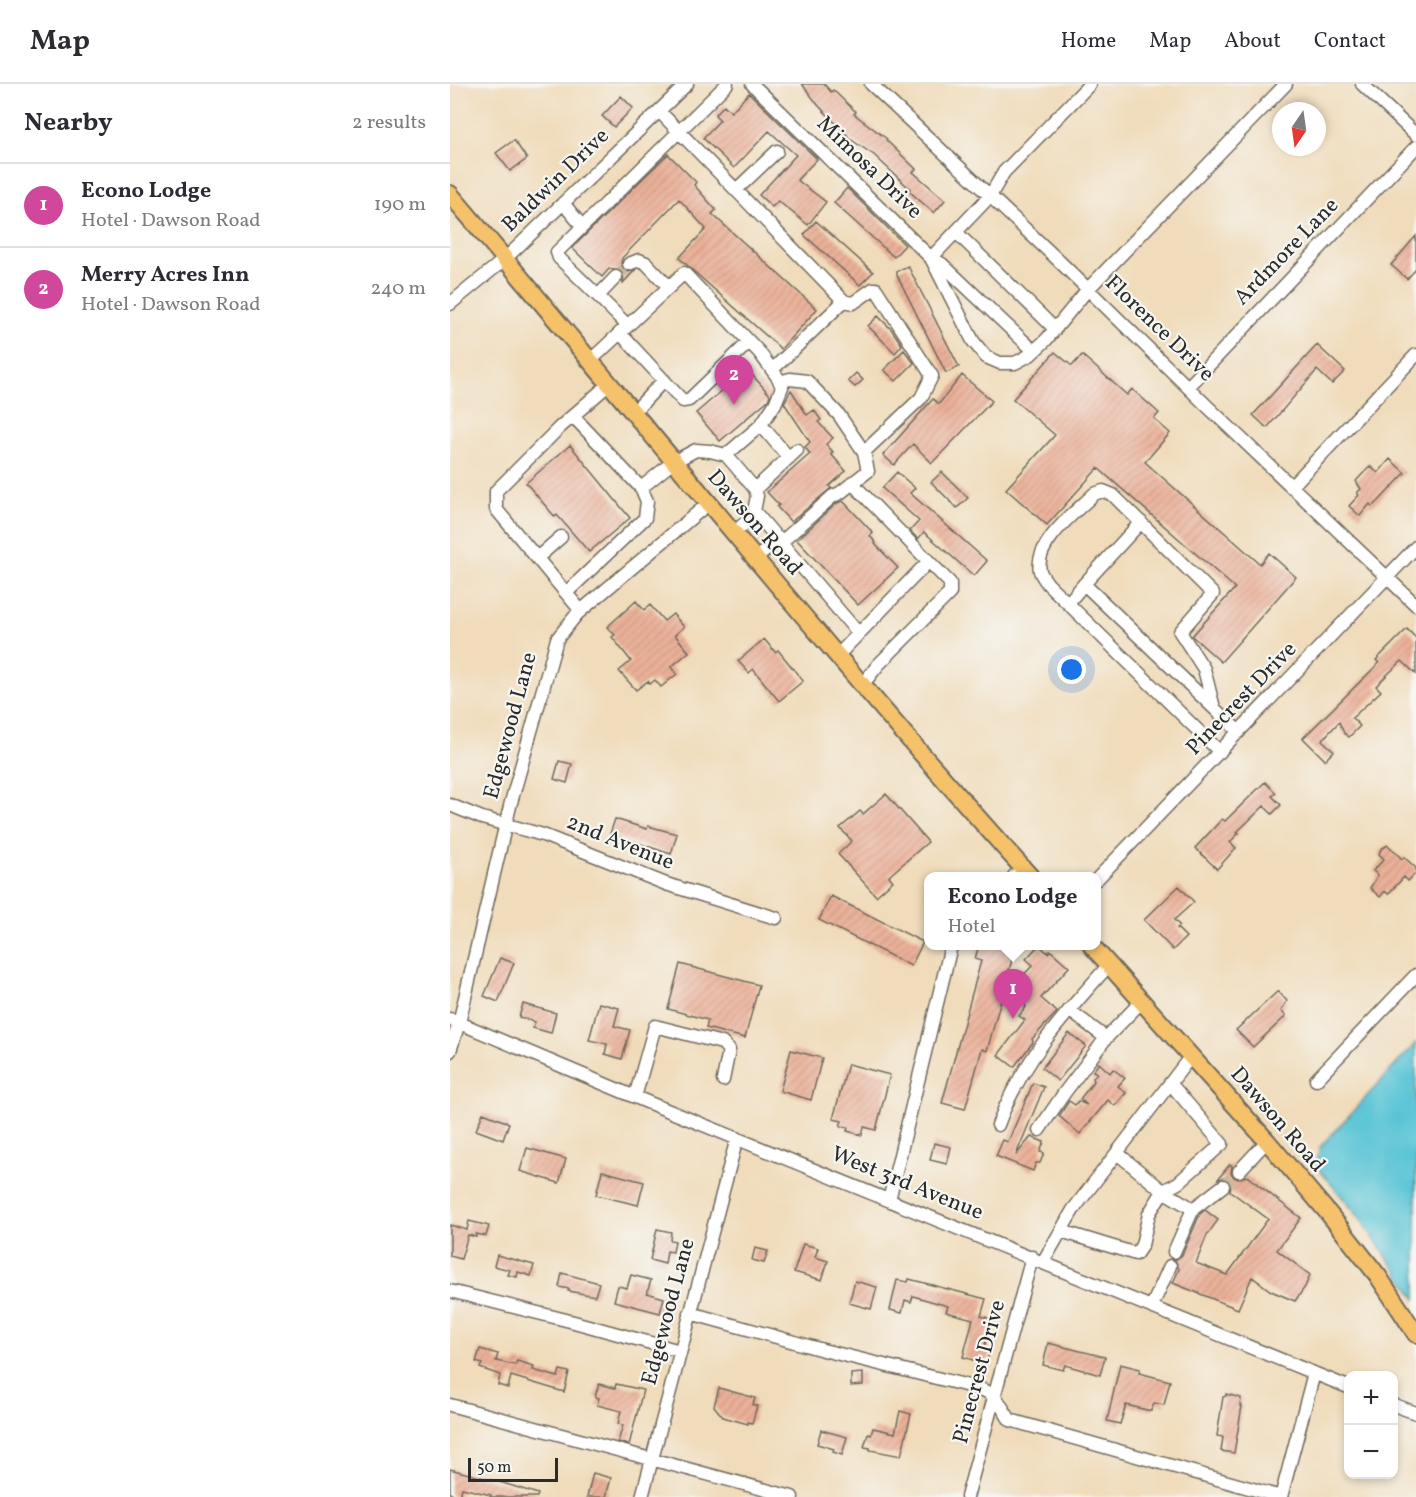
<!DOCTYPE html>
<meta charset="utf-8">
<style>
body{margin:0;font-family:Vollkorn,serif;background:#f2f2f3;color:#2b2b33}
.controls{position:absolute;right:18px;bottom:18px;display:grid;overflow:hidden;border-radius:12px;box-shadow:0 3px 9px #0003}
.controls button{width:54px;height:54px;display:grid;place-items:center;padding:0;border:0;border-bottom:2px solid #e1e1e2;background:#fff;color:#2b2b33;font:30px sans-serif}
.compass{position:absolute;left:822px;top:18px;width:54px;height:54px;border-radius:50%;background:#fff;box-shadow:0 3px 9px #0003;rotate:193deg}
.scale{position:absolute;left:18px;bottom:15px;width:90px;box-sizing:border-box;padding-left:6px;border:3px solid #2b2b2b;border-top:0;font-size:16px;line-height:21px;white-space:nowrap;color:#2b2b2b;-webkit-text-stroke:4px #f6f6f2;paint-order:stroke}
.you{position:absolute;left:622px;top:586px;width:21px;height:21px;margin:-15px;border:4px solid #fff;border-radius:50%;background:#1a73e8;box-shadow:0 0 0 9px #1a73e833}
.badge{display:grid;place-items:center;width:39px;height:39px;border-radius:50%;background:#c8321e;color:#fff;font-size:20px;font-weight:700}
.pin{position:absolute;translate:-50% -50px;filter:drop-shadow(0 2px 3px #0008)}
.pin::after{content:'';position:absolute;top:32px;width:21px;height:18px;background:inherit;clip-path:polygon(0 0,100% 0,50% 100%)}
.popup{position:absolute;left:474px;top:788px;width:177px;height:78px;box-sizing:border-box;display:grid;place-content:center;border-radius:12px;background:#fff;filter:drop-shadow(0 2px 4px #0005);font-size:20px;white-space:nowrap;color:#7c7c81}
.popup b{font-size:22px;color:#2b2b33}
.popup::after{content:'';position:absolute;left:50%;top:100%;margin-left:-12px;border:12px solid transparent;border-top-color:#fff}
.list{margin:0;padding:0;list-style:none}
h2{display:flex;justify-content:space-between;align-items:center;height:78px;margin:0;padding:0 24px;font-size:26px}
h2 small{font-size:20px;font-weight:400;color:#7c7c81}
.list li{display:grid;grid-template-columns:39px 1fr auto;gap:18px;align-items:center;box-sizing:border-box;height:84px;padding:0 24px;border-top:2px solid #e1e1e2}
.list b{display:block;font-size:22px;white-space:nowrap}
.list p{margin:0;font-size:20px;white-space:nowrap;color:#7c7c81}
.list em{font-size:20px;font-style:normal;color:#7c7c81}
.map{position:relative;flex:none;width:966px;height:1413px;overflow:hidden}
header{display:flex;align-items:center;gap:36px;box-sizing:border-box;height:84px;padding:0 30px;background:#fff;border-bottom:2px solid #e1e1e2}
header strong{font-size:28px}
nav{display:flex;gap:33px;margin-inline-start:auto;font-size:21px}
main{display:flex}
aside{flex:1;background:#fff}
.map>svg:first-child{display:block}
</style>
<header>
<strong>Map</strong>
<nav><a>Home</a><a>Map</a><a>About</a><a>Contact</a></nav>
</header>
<main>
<aside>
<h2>Nearby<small>2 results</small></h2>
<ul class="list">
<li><span class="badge" style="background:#d1479c">1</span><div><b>Econo Lodge</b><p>Hotel · Dawson Road</p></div><em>190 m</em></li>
<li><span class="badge" style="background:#d1479c">2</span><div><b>Merry Acres Inn</b><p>Hotel · Dawson Road</p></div><em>240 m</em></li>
</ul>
</aside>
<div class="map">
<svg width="966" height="1413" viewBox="0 0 966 1413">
<defs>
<pattern id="building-hatch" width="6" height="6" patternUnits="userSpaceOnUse" patternTransform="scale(1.5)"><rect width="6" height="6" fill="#ebb199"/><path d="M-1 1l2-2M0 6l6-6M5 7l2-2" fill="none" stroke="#ca9884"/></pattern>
</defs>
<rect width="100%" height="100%" fill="#f6f6f2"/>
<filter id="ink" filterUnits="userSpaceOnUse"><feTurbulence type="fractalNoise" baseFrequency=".0167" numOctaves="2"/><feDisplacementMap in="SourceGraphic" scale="12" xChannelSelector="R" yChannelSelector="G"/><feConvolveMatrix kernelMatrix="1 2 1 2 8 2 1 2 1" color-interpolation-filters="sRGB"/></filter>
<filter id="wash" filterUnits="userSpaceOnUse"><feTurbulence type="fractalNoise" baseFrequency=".008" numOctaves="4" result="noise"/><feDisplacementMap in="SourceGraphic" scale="24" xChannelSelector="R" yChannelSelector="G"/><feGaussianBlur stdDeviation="1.35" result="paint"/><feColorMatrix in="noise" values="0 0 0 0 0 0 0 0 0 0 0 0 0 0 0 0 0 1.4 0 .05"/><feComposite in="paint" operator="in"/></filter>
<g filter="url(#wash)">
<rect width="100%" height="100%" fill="#f0dbba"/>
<path fill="#5ac4d5" stroke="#427880" stroke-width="1.5" d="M 966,959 L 966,1215 L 909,1133 L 866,1082 L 870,1063 Z"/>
<g id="blocks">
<path fill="url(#building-hatch)" d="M 352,0 L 374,0 L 381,8 L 383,6 L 406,28 L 404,30 L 437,55 L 436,56 L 466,85 L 463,88 L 495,116 L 484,129 L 459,107 L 460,105 L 424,71 L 397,53 L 398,52 L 368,21 Z
M 299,9 L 367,75 L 347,96 L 376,118 L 358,141 L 328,117 L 322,123 L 309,111 L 346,71 L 319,47 L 284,84 L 253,54 L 270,36 L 265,31 L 274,21 L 281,28 Z
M 171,12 L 183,24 L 164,43 L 152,32 Z
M 64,56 L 77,75 L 60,87 L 46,69 Z
M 218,70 L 246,98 L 244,101 L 266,126 L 262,130 L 367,225 L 331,265 L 229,174 L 256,145 L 229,115 L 172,174 L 171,179 L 173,186 L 178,188 L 185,186 L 173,199 L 174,191 L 171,187 L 159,185 L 152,193 L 122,164 Z
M 397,104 L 455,161 L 444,173 L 384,119 Z
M 366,137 L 423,188 L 410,201 L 354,151 Z
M 966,152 L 966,185 L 957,195 L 941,181 Z
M 458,182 L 509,283 L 496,289 L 447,191 L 447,187 Z
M 428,232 L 442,246 L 452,261 L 445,269 L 418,242 Z
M 867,261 L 895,287 L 882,300 L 867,286 L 817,344 L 803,331 Z
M 454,266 L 464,279 L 446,297 L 434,286 Z
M 605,268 L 622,282 L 632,271 L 677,311 L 682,305 L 709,329 L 704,335 L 720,349 L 695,378 L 810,480 L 819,469 L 846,493 L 771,578 L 742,552 L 785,504 L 648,384 L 597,441 L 556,405 L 605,351 L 563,315 Z
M 297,285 L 320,311 L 318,316 L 270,357 L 246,329 Z
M 406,289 L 413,296 L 405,303 L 398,297 Z
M 512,291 L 542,317 L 482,379 L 463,360 L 444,381 L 433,371 L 483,315 L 489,320 Z
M 341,306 L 357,331 L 364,326 L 371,336 L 368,338 L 383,354 L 376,360 L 383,368 L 381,370 L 396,387 L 379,402 L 381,404 L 341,438 L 327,423 L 329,421 L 317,408 L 360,370 L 355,363 L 360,358 L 334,319 Z
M 120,361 L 180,434 L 139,468 L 107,431 L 105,433 L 76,399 Z
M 940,375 L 955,389 L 928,418 L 922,422 L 920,420 L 910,432 L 899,422 L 909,411 L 907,409 L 911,405 L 906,397 L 920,382 L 928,389 Z
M 447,388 L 465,404 L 460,409 L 537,477 L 524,492 L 474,448 L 468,455 L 460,447 L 469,437 L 432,404 Z
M 492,388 L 518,414 L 507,424 L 481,398 Z
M 393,417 L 423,449 L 420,452 L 426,459 L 425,460 L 448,484 L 408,521 L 347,456 L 387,419 Z
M 186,517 L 194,526 L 200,521 L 214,537 L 223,530 L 234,543 L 225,551 L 239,568 L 221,583 L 227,590 L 211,603 L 205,596 L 200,600 L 198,597 L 186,606 L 169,587 L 181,577 L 162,553 L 165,551 L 157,543 Z
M 957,545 L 966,554 L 966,590 L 952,577 L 939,589 L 926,602 L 931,607 L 902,634 L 910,642 L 899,653 L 894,649 L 889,638 L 872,656 L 884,667 L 875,676 L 853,654 L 929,579 L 926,576 Z
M 314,555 L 325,568 L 328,566 L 353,597 L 329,617 L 303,585 L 299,589 L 288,577 Z
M 109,677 L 122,680 L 117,699 L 104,695 Z
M 815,698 L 826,709 L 822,712 L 831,721 L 822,730 L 814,722 L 787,748 L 789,749 L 780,758 L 786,764 L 767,785 L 745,764 L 772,735 L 775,737 Z
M 436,710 L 478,758 L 439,792 L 443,797 L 426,812 L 388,770 L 402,757 L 390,744 L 410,727 L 413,730 Z
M 165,735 L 197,745 L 198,742 L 227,750 L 221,770 L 160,750 Z
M 938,761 L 952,775 L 954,773 L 966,784 L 966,789 L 958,797 L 954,793 L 938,810 L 935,807 L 930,813 L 920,804 L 928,791 L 923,787 L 934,775 L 929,770 L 931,765 Z
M 729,802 L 744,818 L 724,836 L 730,842 L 727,844 L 736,853 L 723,866 L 694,836 Z
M 381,812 L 473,858 L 461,882 L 369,836 Z
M 529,861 L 566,861 L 537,967 L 532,965 L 515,1025 L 492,1019 L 531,877 L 525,875 Z
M 589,861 L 598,869 L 600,866 L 619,883 L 591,914 L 607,928 L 582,955 L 583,958 L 564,983 L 548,971 L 575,936 L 569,932 L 576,923 L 567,898 L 583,881 L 576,875 Z
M 50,874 L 64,879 L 48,918 L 34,912 Z
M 230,880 L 309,901 L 295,954 L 256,944 L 258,936 L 218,925 Z
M 828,907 L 837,917 L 831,927 L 836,932 L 803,963 L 786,946 Z
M 149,919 L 169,924 L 164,942 L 180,946 L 172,975 L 155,970 L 157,960 L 139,956 Z
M 73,920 L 106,929 L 101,949 L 83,944 L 85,938 L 69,933 Z
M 619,949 L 636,962 L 608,997 L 592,984 Z
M 341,966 L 372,974 L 361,1016 L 330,1007 Z
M 649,979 L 660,989 L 663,985 L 675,994 L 668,1002 L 676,1009 L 665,1022 L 658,1016 L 630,1050 L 609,1032 L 619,1017 L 625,1021 L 628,1017 L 637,1021 L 630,1015 L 644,997 L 643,994 L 647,989 L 643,987 Z
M 398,980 L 440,991 L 426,1046 L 414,1043 L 412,1051 L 397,1047 L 398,1043 L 390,1042 L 392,1037 L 383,1035 Z
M 583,999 L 594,1003 L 566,1071 L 581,1053 L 594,1058 L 590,1068 L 594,1069 L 590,1079 L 586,1079 L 583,1087 L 546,1072 L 553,1056 L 558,1058 Z
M 33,1029 L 59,1039 L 53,1056 L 26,1046 Z
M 484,1059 L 501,1063 L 497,1080 L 480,1076 Z
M 77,1064 L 116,1075 L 109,1099 L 70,1087 Z
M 780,1080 L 782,1082 L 781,1089 L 784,1093 L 788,1095 L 796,1092 L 798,1093 L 851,1134 L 827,1166 L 860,1191 L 855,1203 L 845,1217 L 821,1207 L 802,1193 L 788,1225 L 723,1199 L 729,1185 L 725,1176 L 732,1171 L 750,1130 L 755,1126 L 768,1136 L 757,1151 L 746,1179 L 777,1191 L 818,1135 L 780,1107 L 781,1102 L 779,1097 L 773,1094 L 768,1095 Z
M 152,1087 L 194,1098 L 188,1121 L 146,1111 Z
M 19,1137 L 39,1142 L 36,1152 L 26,1150 L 26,1153 L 18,1151 L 11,1175 L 0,1172 L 0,1141 L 17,1146 Z
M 207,1145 L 221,1148 L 220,1156 L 225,1157 L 223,1168 L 217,1167 L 215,1180 L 200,1176 Z
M 353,1160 L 368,1164 L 365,1173 L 378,1177 L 372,1196 L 344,1188 Z
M 305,1164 L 318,1167 L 314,1179 L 302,1176 Z
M 47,1171 L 84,1181 L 81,1192 L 68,1188 L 67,1193 L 58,1191 L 60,1186 L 44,1182 Z
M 112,1189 L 149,1199 L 145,1212 L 118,1207 L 119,1205 L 109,1203 Z
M 181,1191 L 201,1196 L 197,1209 L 214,1214 L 210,1229 L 164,1217 L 168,1202 L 177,1204 Z
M 459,1195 L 536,1215 L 531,1232 L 542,1235 L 534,1264 L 540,1266 L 536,1280 L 513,1273 L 523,1235 L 496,1228 L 498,1222 L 463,1212 L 461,1218 L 455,1216 L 452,1229 L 440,1226 L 447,1196 L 458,1198 Z
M 405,1197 L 427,1203 L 421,1225 L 399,1219 Z
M 598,1259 L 655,1273 L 650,1291 L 615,1281 L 613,1286 L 593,1281 Z
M 30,1265 L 48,1270 L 46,1277 L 65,1281 L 67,1277 L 84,1282 L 83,1286 L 108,1293 L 110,1286 L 119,1288 L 114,1308 L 61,1292 L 58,1304 L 48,1301 L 50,1291 L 30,1284 L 32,1280 L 26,1278 Z
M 670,1280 L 690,1285 L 689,1289 L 720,1297 L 714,1321 L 704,1319 L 701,1327 L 676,1321 L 670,1340 L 657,1337 Z
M 413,1289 L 413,1301 L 401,1302 L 401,1290 Z
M 149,1300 L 165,1304 L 166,1300 L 193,1306 L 179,1361 L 168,1358 L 173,1341 L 168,1340 L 171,1327 L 147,1321 L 149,1314 L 145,1313 Z
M 269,1304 L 305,1314 L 303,1321 L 307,1322 L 302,1339 L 298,1338 L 298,1340 L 273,1333 L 264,1322 Z
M 776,1310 L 791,1314 L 790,1322 L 792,1322 L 784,1369 L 771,1367 L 773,1353 L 767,1352 L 773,1313 L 776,1312 Z
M 450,1327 L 461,1330 L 451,1372 L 420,1366 L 420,1364 L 414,1363 L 418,1350 L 421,1351 L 423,1344 L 445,1349 Z
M 371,1346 L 397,1353 L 392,1371 L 383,1368 L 384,1365 L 367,1360 Z
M 0,1385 L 53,1399 L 88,1410 L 87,1413 L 40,1413 L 41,1411 L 12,1404 L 10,1412 L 0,1410 Z
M 143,1389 L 161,1394 L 156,1413 L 137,1413 Z"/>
</g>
</g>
<g filter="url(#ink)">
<use href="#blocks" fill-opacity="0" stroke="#70695d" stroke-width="1.5"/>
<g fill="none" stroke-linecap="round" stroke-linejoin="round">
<path stroke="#c9b89d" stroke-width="12" stroke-dasharray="12 6" stroke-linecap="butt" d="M 166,193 L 179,180
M 773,1102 L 789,1087"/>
<g stroke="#70695d" stroke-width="15">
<path id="minor" d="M 302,0 L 481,174 L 523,257 L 536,273 L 550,279 L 565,279 L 580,271 L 596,256 L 638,205 L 836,0
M 421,0 L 607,175 L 757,322 L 966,521
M 912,0 L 966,51
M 209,27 L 394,217 L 403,219 L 423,205 L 426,205 L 482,292 L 471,314 L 414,368 L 418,387 L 390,409 L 383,412 L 336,454 L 329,456 L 306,474
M 286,106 L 327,67
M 113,119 L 132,142
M 506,148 L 605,245
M 179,180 L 189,176 L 196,179 L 219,203
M 166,193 L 148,212 L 178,242
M 148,212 L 109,174 L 107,168 L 277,0
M 0,220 L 55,175 L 237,0
M 170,249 L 233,317 L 239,316 L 299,258
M 584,267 L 492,180 L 481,174 L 540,112 L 554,88 L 640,0
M 140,277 L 234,189 L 309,268 L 328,294 L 332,303 L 325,320 L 311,341 L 339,374
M 322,286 L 394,217
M 330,298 L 340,295 L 357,297 L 389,331 L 414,368
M 739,302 L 966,63
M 183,329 L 214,296
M 123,332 L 191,404
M 347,366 L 305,405 L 307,412 L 304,427 L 409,550
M 276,371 L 311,341
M 402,399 L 500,499 L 500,509 L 428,581 L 413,600
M 841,403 L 966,271
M 284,449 L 306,429
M 87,474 L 111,453
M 634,500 L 691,438
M 116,509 L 46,425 L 46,407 L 109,344 L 159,300
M 618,519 L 634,500 L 789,648
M 131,527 L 116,509 L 195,434 L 197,417 L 191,404 L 223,378 L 246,366 L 260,367 L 276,371 L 305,405
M 388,571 L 478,478
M 764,624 L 754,585 L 730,548 L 763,510 L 663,411 L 653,407 L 644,410 C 626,428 584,459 590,487 C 591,491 595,496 598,500 L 770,668
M 0,721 L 32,734 L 93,751 L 216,800 L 326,834
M 564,792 L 573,785
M 647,795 L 966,463
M 619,926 L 656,954 L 692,917
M 0,935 L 197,1018 L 898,1303
M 0,967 L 9,939 L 60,722 L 107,555 L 127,530 L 259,419
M 866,996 L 966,891
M 185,1013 L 205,942 L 272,959 L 279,966 L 273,996
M 548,1041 C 570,979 616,929 659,881
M 589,1046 L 615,1008 L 656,954
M 667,1069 L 713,1107 L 743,1125 L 773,1102
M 789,1087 L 817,1057
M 439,1116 L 501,862
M 611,1147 L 686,1170 L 692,1161 L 699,1130 L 713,1107 L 728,1099 L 772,1060 L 720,999
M 724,1168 L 743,1125
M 593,1178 L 623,1126 L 741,972
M 0,1207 L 124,1238 L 230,1267
M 702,1222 L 720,1182
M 240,1229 L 373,1266 L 531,1305 L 545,1312 L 560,1336 L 831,1413
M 0,1321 L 342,1413
M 944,1321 L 966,1329
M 192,1413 L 287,1054
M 517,1413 L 582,1173
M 831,1413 L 864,1289"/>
</g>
<g stroke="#70695d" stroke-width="20">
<path id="major" d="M 0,110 C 193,337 380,571 580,792
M 642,862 L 817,1057 L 879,1130 L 928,1192 L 966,1250"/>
</g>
<use href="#minor" stroke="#fff" stroke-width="12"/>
<use href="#major" stroke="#f5c16b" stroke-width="16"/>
</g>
</g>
<g text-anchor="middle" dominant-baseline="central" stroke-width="4.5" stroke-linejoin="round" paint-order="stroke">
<g font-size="22" fill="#2b2b2b" stroke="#f6f6f2">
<text transform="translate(419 84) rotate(44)">Mimosa Drive</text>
<text transform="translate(106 97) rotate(-44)">Baldwin Drive</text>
<text transform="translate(837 168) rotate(-46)">Ardmore Lane</text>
<text transform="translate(709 245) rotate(44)">Florence Drive</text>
<text transform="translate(304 439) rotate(49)">Dawson Road</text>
<text transform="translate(792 615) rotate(-46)">Pinecrest Drive</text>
<text transform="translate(61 642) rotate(-75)">Edgewood Lane</text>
<text transform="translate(170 759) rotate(22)">2nd Avenue</text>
<text transform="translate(827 1036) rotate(49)">Dawson Road</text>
<text transform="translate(457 1100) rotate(22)">West 3rd Avenue</text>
<text transform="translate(219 1228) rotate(-75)">Edgewood Lane</text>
<text transform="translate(530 1288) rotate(-75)">Pinecrest Drive</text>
</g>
</g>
</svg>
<div class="controls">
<button>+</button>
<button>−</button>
</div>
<svg class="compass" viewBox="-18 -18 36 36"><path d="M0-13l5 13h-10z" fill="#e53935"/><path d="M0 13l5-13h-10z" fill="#7c7c81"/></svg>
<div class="scale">50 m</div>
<div class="you"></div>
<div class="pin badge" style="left:563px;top:935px;background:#d1479c">1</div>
<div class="popup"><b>Econo Lodge</b>Hotel</div>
<div class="pin badge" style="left:284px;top:321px;background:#d1479c">2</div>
</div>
</main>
